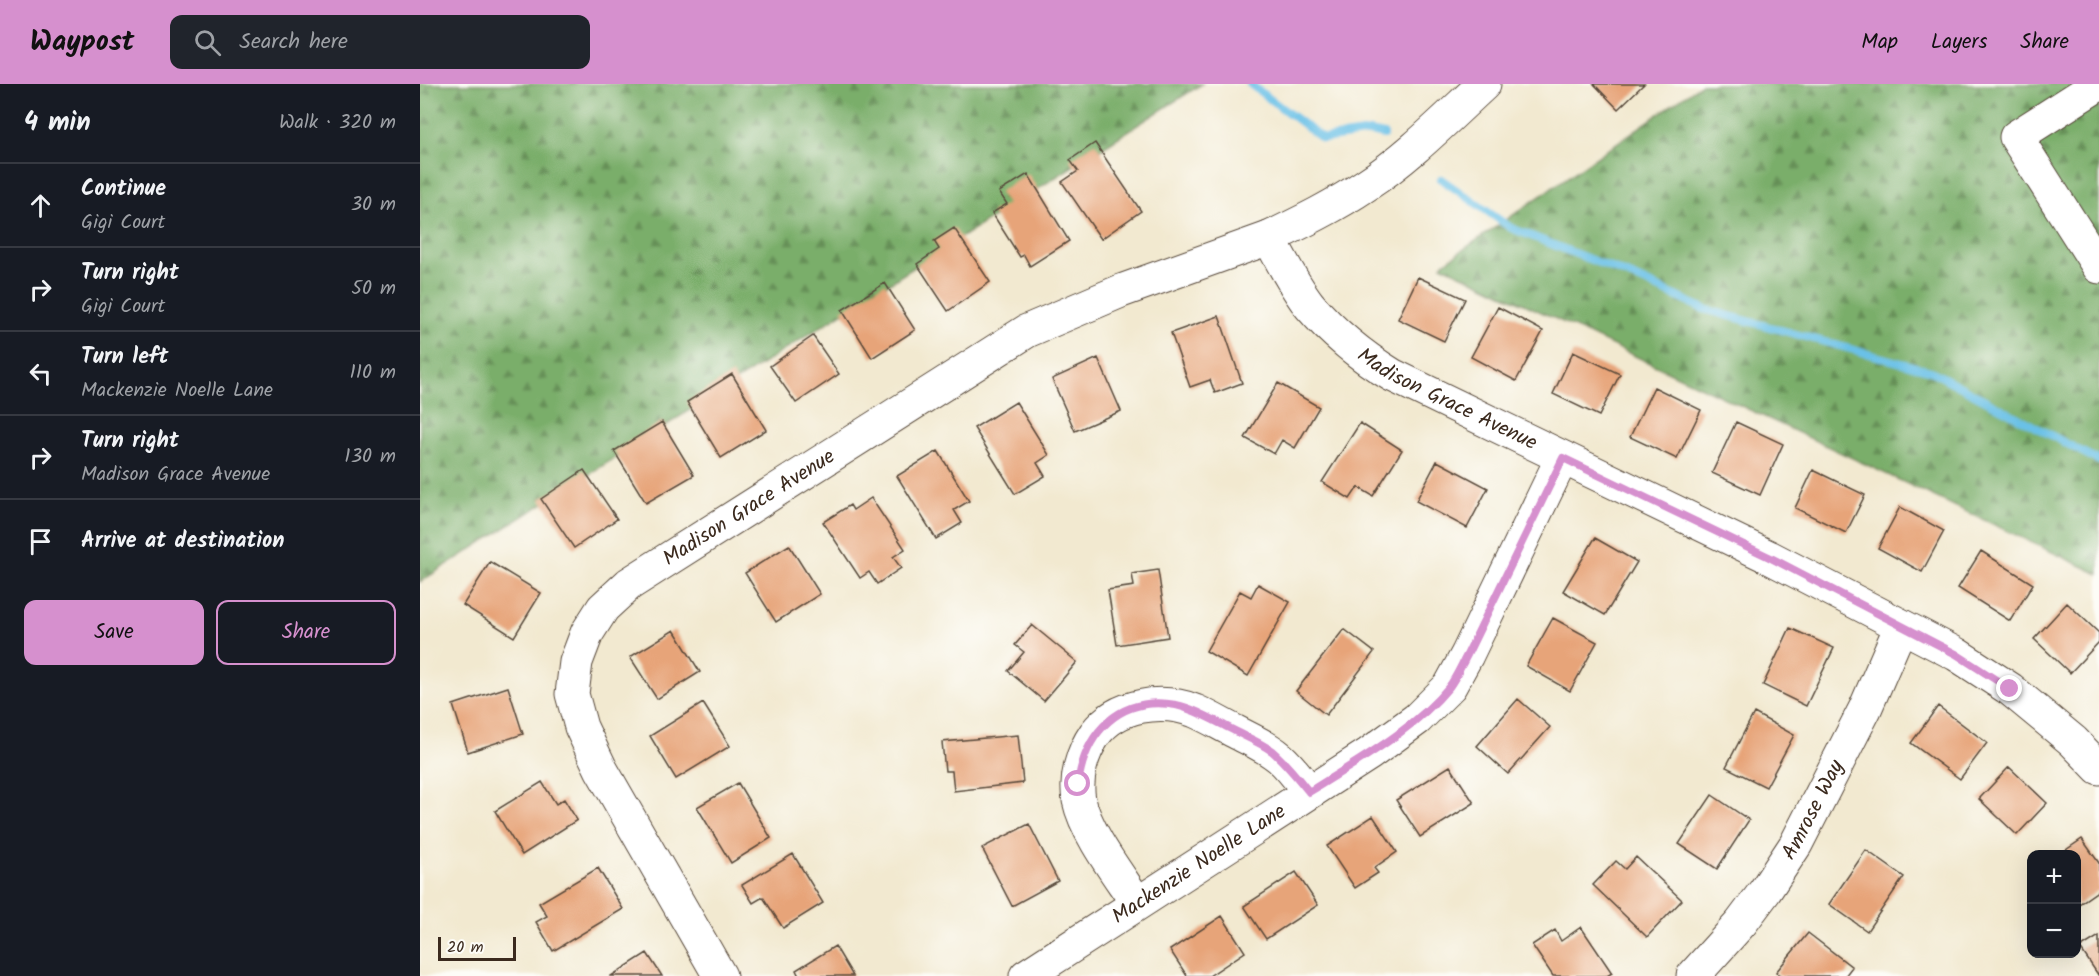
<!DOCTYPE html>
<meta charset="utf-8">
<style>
body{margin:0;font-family:Kalam,sans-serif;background:#20242c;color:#f1f3f6}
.controls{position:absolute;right:18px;bottom:18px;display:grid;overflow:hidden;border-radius:12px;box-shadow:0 6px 24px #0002}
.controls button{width:54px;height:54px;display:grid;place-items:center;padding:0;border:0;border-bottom:2px solid #363941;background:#171b24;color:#f1f3f6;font:30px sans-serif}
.scale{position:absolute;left:18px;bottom:15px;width:78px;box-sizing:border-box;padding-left:6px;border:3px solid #3b2a1e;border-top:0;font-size:16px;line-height:21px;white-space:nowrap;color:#3b2a1e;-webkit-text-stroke:4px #fdfcf7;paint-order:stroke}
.stop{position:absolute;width:18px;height:18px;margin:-14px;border:4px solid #d690ce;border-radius:50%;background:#fff}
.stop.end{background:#d690ce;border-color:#fff;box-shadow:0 2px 6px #0008}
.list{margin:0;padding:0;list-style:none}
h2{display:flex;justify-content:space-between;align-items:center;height:78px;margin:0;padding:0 24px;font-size:26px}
h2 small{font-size:20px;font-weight:400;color:#9ea1a6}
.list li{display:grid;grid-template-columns:39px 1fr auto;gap:18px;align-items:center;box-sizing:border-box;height:84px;padding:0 24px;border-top:2px solid #363941}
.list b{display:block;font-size:22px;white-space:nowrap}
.list p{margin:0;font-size:20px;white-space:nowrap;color:#9ea1a6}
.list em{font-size:20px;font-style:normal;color:#9ea1a6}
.actions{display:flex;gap:12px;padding:18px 24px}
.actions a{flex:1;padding:14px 0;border:2px solid #d690ce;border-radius:12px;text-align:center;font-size:21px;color:#d690ce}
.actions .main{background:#d690ce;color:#111}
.icon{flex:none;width:33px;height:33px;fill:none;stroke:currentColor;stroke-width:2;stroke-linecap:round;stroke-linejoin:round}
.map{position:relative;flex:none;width:1679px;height:892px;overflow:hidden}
header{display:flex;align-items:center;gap:36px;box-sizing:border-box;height:84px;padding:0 30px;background:#d690ce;color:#111}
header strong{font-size:28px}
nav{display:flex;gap:33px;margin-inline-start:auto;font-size:21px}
.search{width:420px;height:54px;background:#20242c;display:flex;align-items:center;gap:15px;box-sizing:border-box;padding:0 21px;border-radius:12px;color:#9ea1a6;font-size:22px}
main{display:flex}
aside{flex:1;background:#171b24}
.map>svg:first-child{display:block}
</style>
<header>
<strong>Waypost</strong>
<div class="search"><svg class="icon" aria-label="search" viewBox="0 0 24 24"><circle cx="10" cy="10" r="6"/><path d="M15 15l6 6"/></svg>Search here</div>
<nav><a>Map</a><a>Layers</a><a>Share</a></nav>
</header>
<main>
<aside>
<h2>4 min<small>Walk · 320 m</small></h2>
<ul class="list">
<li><svg class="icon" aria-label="ahead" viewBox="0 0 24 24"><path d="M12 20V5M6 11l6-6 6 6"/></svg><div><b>Continue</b><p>Gigi Court</p></div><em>30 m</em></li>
<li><svg class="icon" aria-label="right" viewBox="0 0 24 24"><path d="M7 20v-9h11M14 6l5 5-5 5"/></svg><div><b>Turn right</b><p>Gigi Court</p></div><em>50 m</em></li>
<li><svg class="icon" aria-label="left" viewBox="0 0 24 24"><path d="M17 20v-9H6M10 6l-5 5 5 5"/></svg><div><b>Turn left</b><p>Mackenzie Noelle Lane</p></div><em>110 m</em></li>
<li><svg class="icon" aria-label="right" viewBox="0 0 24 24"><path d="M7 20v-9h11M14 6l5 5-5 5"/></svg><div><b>Turn right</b><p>Madison Grace Avenue</p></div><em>130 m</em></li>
<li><svg class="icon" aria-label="arrive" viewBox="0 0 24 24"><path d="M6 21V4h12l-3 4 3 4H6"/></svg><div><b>Arrive at destination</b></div></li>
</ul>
<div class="actions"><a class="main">Save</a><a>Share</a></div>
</aside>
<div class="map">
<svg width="1679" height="892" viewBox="0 0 1679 892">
<defs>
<pattern id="forest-firs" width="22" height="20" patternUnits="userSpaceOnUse" patternTransform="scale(1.5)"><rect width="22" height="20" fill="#7aae6a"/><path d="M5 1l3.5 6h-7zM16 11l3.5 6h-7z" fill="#658e57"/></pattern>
</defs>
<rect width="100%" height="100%" fill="#fdfcf7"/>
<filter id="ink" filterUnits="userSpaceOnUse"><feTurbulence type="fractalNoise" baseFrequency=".0167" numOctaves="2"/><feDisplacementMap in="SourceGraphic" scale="12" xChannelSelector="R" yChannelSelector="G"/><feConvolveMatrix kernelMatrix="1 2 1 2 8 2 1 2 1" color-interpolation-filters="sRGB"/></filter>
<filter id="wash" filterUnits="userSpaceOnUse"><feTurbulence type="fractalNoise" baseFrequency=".008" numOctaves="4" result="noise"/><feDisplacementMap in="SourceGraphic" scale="24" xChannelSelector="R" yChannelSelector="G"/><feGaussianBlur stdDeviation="1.35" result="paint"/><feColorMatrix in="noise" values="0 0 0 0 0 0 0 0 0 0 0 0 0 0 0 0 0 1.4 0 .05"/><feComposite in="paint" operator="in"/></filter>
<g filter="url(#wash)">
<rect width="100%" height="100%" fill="#f2e9d0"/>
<path fill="url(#forest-firs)" stroke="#5a6c44" stroke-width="1.5" d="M 0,0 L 782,0 L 0,498 Z
M 1282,0 L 1679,0 L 1679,490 L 1021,181 Z"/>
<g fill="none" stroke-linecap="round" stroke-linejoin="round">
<path stroke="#6ac1e7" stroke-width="8" d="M 830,0 L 903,55 L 950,48 L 964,51
M 1021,95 L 1091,144 L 1209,191 L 1284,225 L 1511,287 L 1679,377"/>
</g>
<g id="blocks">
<path fill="#e7a479" d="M 1174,0 L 1224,0 L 1198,25 Z
M 675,59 L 721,127 L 681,155 L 642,98 L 658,87 L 650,76 Z
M 608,90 L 649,157 L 610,182 L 604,171 L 600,173 L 572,129 L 587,120 L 579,108 Z
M 534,144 L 570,198 L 528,227 L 497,180 L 519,165 L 514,157 Z
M 998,193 L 1045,215 L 1024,257 L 978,235 Z
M 465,199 L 495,246 L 452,274 L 422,226 Z
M 1078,223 L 1123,247 L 1096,297 L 1051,273 Z
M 799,232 L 822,299 L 795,309 L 790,296 L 770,303 L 751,249 Z
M 393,252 L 419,290 L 376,319 L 350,282 Z
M 1153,268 L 1200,290 L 1179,332 L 1133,310 Z
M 678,274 L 701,327 L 655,347 L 632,295 Z
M 312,290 L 346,346 L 301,374 L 267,318 Z
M 858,299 L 899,323 L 875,364 L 862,356 L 854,370 L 825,354 Z
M 1234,303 L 1281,326 L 1257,375 L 1210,353 Z
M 596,318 L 629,371 L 617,379 L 625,392 L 595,410 L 554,344 Z
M 242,338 L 274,391 L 226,419 L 194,367 Z
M 1316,338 L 1363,360 L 1340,411 L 1292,389 Z
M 940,339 L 982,366 L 953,412 L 938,403 L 930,415 L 902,398 Z
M 518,367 L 549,417 L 534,426 L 542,439 L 516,455 L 477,392 Z
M 1017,377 L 1068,404 L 1047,444 L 996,417 Z
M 164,386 L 197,435 L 154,464 L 121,415 Z
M 1393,386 L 1445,411 L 1426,449 L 1375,424 Z
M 451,414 L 485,465 L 473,473 L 481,484 L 457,500 L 449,488 L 440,494 L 403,438 L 430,421 L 433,426 Z
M 1480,423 L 1524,447 L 1502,488 L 1458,464 Z
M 1175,454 L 1217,478 L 1185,531 L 1143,507 Z
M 369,461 L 400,510 L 356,538 L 325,489 Z
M 1561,467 L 1613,500 L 1590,537 L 1538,504 Z
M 70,478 L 121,509 L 94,553 L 43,521 Z
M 738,486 L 748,553 L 697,561 L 688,506 L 714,502 L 712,490 Z
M 838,500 L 870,518 L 828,592 L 786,567 L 820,507 L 831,513 Z
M 1647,519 L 1679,549 L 1679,558 L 1650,589 L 1614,555 Z
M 1133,534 L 1177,558 L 1150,607 L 1106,582 Z
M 612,541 L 657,578 L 624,617 L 588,587 L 604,568 L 595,561 Z
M 1370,544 L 1414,564 L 1386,622 L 1343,601 Z
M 924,545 L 954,568 L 906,631 L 876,607 Z
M 254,546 L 280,588 L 237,615 L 210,573 Z
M 88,603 L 103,650 L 48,668 L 33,621 Z
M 1098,615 L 1130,643 L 1088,690 L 1057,662 Z
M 283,619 L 310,662 L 256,695 L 230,652 Z
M 1518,622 L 1567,659 L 1540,695 L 1491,659 Z
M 1334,629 L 1374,651 L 1346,703 L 1306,683 Z
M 598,651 L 603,699 L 534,707 L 532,687 L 525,687 L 522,658 Z
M 1030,682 L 1054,719 L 1000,753 L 976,716 Z
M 1589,683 L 1627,719 L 1597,751 L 1559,715 Z
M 122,698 L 136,720 L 144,715 L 157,736 L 102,771 L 75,727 Z
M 318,699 L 351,754 L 311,779 L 277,723 Z
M 1292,711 L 1329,736 L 1297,785 L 1259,760 Z
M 953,732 L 977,768 L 954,784 L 958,789 L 935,804 L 907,762 Z
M 609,740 L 638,797 L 592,822 L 562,764 Z
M 1662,755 L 1679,779 L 1679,806 L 1656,822 L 1656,770 L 1640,770 Z
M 1446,766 L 1484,793 L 1447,847 L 1409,820 Z
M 373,770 L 403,819 L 363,844 L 343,813 L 333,819 L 322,801 Z
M 1216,773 L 1262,816 L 1227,853 L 1173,801 L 1196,777 L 1205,785 Z
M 178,784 L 203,825 L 133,867 L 116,838 L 127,832 L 119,819 Z
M 876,788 L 898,821 L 846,855 L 824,822 Z
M 802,832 L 825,868 L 789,892 L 767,892 L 750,866 Z
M 1161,843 L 1192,889 L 1187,892 L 1133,892 L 1112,861 L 1135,846 L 1141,857 Z
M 1388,849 L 1432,883 L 1425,892 L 1361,892 L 1356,888 Z
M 1679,852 L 1679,892 L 1660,864 Z
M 415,862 L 433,892 L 379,892 L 376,886 Z
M 227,869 L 242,892 L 191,892 Z"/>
</g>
</g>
<g filter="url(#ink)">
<use href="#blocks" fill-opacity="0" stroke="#564739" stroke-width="1.5"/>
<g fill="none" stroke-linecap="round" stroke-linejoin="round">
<g stroke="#564739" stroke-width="35">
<g id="minor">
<path d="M 1679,0 L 1596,53 L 1679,183"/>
<path d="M 849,154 C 882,138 915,122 946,101 C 989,73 1026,35 1064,0"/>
<path d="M 717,819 C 698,790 666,749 659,716 C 655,693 662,669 675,650 C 697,620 742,614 775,627 C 789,633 802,641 816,648 C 831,656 846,662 859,673 C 871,683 880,696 889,708"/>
<path id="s1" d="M 300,892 L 181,685 L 161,643 L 152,610 L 156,578 L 167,549 L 183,524 L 209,500 L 607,247 L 701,207 L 849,154 C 862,177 874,202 890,222 C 914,250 941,272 972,291 L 1349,473 L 1536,570 L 1590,605 L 1653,657 L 1679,684"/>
<path id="s2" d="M 606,892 L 949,670 L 997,635 L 1030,602 L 1047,571 L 1142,374"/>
<path id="s3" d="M 1273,892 L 1321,839 L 1345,807 L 1376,760 L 1445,625 L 1481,542"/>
</g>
</g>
<use href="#minor" stroke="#fff" stroke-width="33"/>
</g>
</g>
<g fill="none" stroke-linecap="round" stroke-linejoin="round" filter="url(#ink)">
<path stroke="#d690ce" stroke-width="8" d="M 658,700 C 665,648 700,611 756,621 C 775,625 793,636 811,645 C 824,652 840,658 852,667 C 866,679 877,693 889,708 C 937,677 992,648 1029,603 C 1036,594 1041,582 1047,571 L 1143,374 L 1349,473 L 1536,570 L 1590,605"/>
</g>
<g text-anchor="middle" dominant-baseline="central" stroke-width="5" stroke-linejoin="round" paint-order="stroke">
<g font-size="21" fill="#3b2a1e" stroke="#fdfcf7">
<text stroke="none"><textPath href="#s1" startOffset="1426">Madison Grace Avenue</textPath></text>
<text stroke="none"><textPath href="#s1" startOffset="590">Madison Grace Avenue</textPath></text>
<text stroke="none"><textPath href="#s3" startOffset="206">Amrose Way</textPath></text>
<text stroke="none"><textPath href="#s2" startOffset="206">Mackenzie Noelle Lane</textPath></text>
</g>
</g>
</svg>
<div class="controls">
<button>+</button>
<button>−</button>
</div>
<div class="scale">20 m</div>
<div class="stop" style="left:658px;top:700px"></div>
<div class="stop end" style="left:1590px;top:605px"></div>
</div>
</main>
